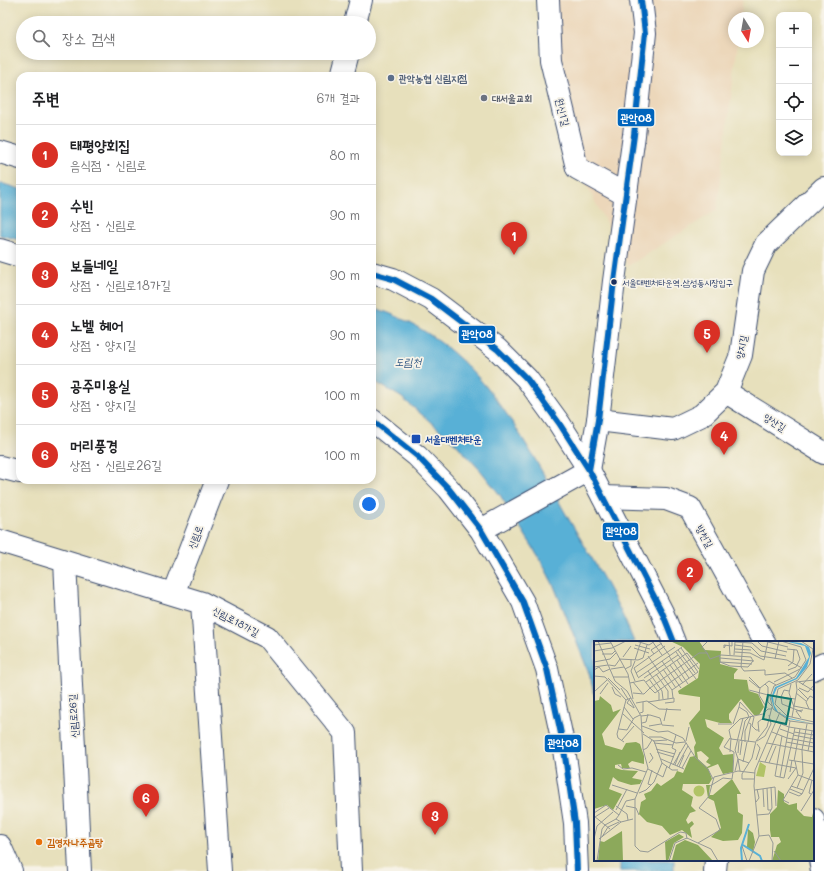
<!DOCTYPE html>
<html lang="ko">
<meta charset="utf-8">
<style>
body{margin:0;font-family:Mali,"Poor Story",sans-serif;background:#f2f2f2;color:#202124}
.controls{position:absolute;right:12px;top:12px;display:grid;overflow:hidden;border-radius:8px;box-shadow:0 2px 10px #0003}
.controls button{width:36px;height:36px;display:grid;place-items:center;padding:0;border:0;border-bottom:1px solid #e0e0e0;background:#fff;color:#202124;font:20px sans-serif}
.compass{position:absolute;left:728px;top:12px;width:36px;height:36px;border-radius:50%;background:#fff;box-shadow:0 2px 10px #0003;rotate:169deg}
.you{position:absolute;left:369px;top:504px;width:14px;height:14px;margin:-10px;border:3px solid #fff;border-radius:50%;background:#1a73e8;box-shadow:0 0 0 6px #1a73e833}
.badge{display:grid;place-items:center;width:26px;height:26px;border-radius:50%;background:#d93025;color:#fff;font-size:13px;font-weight:700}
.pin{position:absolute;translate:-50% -33px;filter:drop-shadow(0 1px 2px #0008)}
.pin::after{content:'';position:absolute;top:21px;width:14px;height:12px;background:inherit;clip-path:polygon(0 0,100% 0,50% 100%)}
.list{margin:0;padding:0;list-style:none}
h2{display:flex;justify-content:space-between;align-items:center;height:52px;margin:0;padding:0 16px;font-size:17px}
h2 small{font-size:13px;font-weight:400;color:#757577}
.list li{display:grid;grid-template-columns:26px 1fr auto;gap:12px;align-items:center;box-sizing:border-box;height:60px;padding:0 16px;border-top:1px solid #e0e0e0}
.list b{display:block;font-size:15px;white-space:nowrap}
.list p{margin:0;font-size:13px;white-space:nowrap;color:#757577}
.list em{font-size:13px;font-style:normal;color:#757577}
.icon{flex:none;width:22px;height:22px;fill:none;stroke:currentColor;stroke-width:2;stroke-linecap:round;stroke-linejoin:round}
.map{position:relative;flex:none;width:824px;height:871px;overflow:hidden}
.search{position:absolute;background:#fff;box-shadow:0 2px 10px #0003;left:16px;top:16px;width:360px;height:44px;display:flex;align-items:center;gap:10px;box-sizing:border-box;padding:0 14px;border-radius:22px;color:#757577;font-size:15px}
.panel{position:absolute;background:#fff;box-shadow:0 2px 10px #0003;left:16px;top:72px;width:360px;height:412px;border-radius:12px}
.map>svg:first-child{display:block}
</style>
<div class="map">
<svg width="824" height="871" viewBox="0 0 824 871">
<rect width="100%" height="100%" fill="#f7f3e8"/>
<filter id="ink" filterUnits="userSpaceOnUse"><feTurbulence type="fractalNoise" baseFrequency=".025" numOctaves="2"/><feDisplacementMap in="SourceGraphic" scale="8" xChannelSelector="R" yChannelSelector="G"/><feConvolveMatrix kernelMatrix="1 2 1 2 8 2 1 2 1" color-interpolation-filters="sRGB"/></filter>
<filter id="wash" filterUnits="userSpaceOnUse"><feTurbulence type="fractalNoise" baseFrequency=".012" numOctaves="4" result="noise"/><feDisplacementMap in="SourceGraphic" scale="16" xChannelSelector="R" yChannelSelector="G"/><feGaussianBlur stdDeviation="0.9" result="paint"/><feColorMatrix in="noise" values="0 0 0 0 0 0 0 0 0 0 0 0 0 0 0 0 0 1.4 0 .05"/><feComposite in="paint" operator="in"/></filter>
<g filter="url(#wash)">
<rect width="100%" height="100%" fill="#e7e0bc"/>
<path fill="#ecd7ba" d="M 548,0 L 743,0 L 741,18 L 734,18 L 734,42 L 738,42 L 717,210 L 628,266 L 586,184 Z"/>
<path fill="#59b0d6" stroke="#3a709a" d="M 0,183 L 20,189 L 20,240 L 0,235 Z
M 372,307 C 475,340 518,429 567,516 C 591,557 617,598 634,642 L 595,642 L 595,697 L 589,673 L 554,586 L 539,557 L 500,495 L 481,471 L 456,444 L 427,419 L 401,397 L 372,380 Z
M 620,860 L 674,860 L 674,871 L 620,871 Z"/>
</g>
<g filter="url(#ink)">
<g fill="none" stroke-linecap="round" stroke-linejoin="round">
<g stroke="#3a4a6c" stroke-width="24">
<path id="minor" d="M 548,0 L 551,60 L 577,168 L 626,195
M 726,392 L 824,453
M 598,420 L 673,429 L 702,415 L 726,392 L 741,355 L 753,271 L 766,244 L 824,188
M 0,467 L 20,472
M 603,497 L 666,499 L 690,508 L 764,642
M 0,541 L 202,603 L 267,637 L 345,733 L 351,871
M 65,561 L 80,871
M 173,594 L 217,480
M 202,603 L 220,871
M 813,669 L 824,664
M 813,819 L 822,871
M 0,846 L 11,871"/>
</g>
<g stroke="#3a4a6c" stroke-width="24">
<path id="tertiary" d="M 589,470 L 598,420 L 614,281 L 634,135 L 645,33 L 641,0"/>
</g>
<g stroke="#3a4a6c" stroke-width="24">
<path id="secondary" d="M 355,23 L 361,0
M 342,76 L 348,53
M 0,152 L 20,158
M 0,250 L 20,256
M 372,273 L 393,279 L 431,299 L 497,349 L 527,379 L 559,423 L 589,470 L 662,612 L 674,642
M 372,420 L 417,456 L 449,489 L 481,530 L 523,602 L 547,669 L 563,743 L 575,823 L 577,871
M 481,530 L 589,470
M 715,871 L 716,860"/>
</g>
<use href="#minor" stroke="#fff" stroke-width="22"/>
<use href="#tertiary" stroke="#fff" stroke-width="22"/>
<use href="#secondary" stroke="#fff" stroke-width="22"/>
<g stroke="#f7f3e8" stroke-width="9">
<path id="bus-1" d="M 372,273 L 393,279 L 431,299 L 497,349 L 527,379 L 559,423 L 589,470 L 662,612 L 674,642
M 372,420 L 417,456 L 449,489 L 481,530 L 523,602 L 547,669 L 563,743 L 575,823 L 577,871
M 589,470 L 598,420 L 614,281 L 634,135 L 645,33 L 641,0"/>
</g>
<use href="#bus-1" stroke="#0065bd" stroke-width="6"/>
</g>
</g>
<circle fill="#5c6f8a" stroke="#f7f3e8" stroke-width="1.5" cx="391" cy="78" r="4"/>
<circle fill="#6b7280" stroke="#f7f3e8" stroke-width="1.5" cx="484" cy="98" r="4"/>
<circle fill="#1b2f5e" stroke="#f7f3e8" stroke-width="1.5" cx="614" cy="282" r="3.5"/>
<rect fill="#1a4fb4" stroke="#f7f3e8" stroke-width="1.5" x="411" y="434" width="10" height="10" rx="2"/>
<circle fill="#e8710a" stroke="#f7f3e8" stroke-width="1.5" cx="39" cy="842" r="4"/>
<g text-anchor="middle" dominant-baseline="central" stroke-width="3.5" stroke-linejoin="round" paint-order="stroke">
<g font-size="9" fill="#1b2f5e" stroke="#f7f3e8" text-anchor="start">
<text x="622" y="282">서울대벤처타운역.삼성동시장입구</text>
</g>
<g font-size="10" font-weight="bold" fill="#4e5e75" stroke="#f7f3e8" text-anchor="start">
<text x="399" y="78">관악농협 신림지점</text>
</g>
<g font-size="10" font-weight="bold" fill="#5b616d" stroke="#f7f3e8" text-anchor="start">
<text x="492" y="98">대서울교회</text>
</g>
<g font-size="10" fill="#1b2f5e" stroke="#f7f3e8">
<text transform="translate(563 112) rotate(76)">원신1길</text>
<text transform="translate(741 347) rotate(-78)">양지길</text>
<text transform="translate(775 422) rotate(32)">양산길</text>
<text transform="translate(705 536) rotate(61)">방천길</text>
<text transform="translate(195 537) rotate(-69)">신림로</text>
<text transform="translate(236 621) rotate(28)">신림로18가길</text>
<text transform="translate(73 716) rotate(-93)">신림로26길</text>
</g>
<g font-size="10" font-weight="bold" fill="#164399" stroke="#f7f3e8" text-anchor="start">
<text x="425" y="439">서울대벤처타운</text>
</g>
<g font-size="10" font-weight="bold" fill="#c56008" stroke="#f7f3e8" text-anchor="start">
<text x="47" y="842">김영자나주곰탕</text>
</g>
<g font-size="11" font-style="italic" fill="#2e5682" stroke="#f7f3e8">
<text x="408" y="361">도림천</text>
</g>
</g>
<g transform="translate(594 641)">
<rect width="220" height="220" fill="#e7e0bc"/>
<path d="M 166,121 L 172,125 L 170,136 L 162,135 ZM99.5 150a5.5 5.5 0 1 1 11 0a5.5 5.5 0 1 1-11 0Z" fill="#b1c366"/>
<path d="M 76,0 L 105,0 L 111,9 L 127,10 L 126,23 L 144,28 L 140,33 L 140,38 L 153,39 L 155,50 L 164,53 L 170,66 L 165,74 L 160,74 L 147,58 L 135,73 L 135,78 L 138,82 L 126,82 L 111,78 L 113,86 L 130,97 L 125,107 L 129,114 L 139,113 L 139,131 L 129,133 L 124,123 L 114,127 L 118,138 L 115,143 L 89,143 L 88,149 L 99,156 L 97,165 L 102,170 L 96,172 L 92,179 L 94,183 L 98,180 L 100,183 L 96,187 L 98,197 L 88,189 L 76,194 L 68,185 L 53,181 L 45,173 L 47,161 L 52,158 L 50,153 L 57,150 L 63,142 L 67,145 L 80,136 L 83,130 L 89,132 L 96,116 L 101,115 L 100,106 L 102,102 L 95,82 L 106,69 L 106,56 L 85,53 L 84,50 L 104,37 L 106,23 L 89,6 ZM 107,110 L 115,117 L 112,121 L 117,124 L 113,126 L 104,118 L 103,111 ZM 6,55 L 17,64 L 19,71 L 27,68 L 8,93 L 11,104 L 28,109 L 32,102 L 42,101 L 46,103 L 50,115 L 50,123 L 38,120 L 34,123 L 36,127 L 28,127 L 27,123 L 21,124 L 21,127 L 28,129 L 44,130 L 38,137 L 48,139 L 46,143 L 37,144 L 24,140 L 19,136 L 15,148 L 28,153 L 19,169 L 13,164 L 0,168 L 0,60 L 5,59 ZM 138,138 L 147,153 L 143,153 L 144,171 L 149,174 L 148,192 L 144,199 L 129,200 L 117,196 L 127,187 L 120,160 L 114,157 L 112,144 L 116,144 L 115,154 L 119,154 ZM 184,149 L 190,153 L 190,161 L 195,164 L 203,162 L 203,168 L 210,175 L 218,176 L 220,168 L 220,220 L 178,220 L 183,204 L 187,201 L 185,196 L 177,196 L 176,189 L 176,173 L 183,166 ZM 154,188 L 159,192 L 161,201 L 159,211 L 153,206 ZM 28,190 L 29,220 L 4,220 L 6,200 L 10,201 ZM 85,193 L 90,196 L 80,202 L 74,220 L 72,220 L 71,201 ZM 91,199 L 104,204 L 119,220 L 78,219 L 82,204 Z" fill="#8ca95b" fill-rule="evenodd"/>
<path d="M 190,0 L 207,2 L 215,6 L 217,12 L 213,26 L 203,38 L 183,47 L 179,56 L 180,64 L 184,71 L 195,77 L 220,83 L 195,78 L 181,70 L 177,57 L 181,46 L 202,37 L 215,16 L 211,5 Z" fill="#59b0d6"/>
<path fill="none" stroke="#59b0d6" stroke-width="2" d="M 149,204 L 166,215 L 168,220M 148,220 L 147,207 L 155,183"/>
<path fill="none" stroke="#959996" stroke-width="1" d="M 4,0 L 21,40 L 33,50 L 47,75 L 49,108 L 54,127 L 41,158 L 41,205 L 46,210 L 54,211 L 86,191 L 92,192 L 93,198M 16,0 L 34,33 L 39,58M 42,0 L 55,4 L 61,0M 58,0 L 68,14M 65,0 L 76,15M 135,0 L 136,14M 149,0 L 147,26 L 150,30 L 171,29 L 171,34 L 191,32 L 198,37M 163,0 L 168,5 L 193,11M 170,0 L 194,6M 187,0 L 207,6 L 212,19 L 201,36 L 180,45 L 176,56 L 179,68 L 196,80 L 220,83M 207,0 L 219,8 L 216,23 L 204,39 L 184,48 L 181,63 L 193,75 L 220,81M 141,1 L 158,2 L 167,10 L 192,15M 0,4 L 17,2M 41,4 L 56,8M 132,4 L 130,7 L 130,4 L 138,5 L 138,0M 141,4 L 157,6M 157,6 L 166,15 L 193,19M 40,7 L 55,12M 141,8 L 157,9M 193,8 L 203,9 L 206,18 L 202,26 L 194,29M 84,9 L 101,32M 0,10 L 18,7 L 32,0M 82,11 L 102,38M 141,11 L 156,12M 156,12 L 170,19 L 174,0M 8,13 L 18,13 L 21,10M 60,13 L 57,9 L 68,2M 114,13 L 108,6 L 114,0M 140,14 L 141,1M 54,15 L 78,49 L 79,57M 75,15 L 94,43M 125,15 L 126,17 L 160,20M 29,16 L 37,5M 126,17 L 126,21 L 158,23M 25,18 L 44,19 L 49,17 L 53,4M 181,18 L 185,0M 41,19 L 47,0M 83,19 L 95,37M 193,19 L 208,27M 41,20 L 37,30 L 41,40M 68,20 L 87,47M 0,21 L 16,18 L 22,12M 126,21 L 136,25 L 154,26 L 159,20M 15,24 L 21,25 L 26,18M 76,24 L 89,42M 194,25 L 199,21 L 200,8M 0,26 L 14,24M 17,28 L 30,26M 31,28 L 37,25 L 37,18M 69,28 L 82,47M 0,29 L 5,26 L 9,31 L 16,28M 54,30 L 68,50 L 69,58M 42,32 L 81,6M 62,33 L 74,50 L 74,58M 0,35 L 11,36 L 32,59M 19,36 L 34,36M 44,36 L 40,27 L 71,5M 155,36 L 166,47M 14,37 L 26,49M 44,37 L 88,6M 50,37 L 84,14M 55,38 L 65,52 L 65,59M 155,39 L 165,47M 39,41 L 48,52M 52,41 L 93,12 L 105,28M 180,41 L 206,28M 205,41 L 220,50M 36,42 L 50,39 L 56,47 L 105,12 L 113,12 L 116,18 L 127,14 L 157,16 L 159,20M 171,43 L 174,46 L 174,61 L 178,65M 197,43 L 195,52 L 200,66M 208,44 L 218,33M 18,46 L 21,53 L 27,56M 27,47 L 34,58M 205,47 L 214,51 L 220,44M 204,48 L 214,58M 78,49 L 104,31 L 87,7M 155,49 L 174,54M 195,50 L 190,49 L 187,56 L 188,63 L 208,71M 0,51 L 13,39M 39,52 L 50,53 L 56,47 L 61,52 L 104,22M 202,52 L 212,60M 6,53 L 14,42M 187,56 L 201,58M 35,58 L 40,66 L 40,67 L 33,62 L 35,59M 54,61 L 80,57 L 80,61 L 71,62M 42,62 L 53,60 L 65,68 L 87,69M 200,65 L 220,69M 30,66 L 39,78M 173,67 L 165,54 L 166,47 L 175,40 L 182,44M 215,68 L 212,61 L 216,55 L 220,57M 46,72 L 49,71 L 49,61M 29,73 L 50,92M 47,75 L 56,74 L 66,77 L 68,84 L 80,85M 198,76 L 203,49 L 202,41 L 220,39M 149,77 L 141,109 L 144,118 L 155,122M 207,77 L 202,70 L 209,69M 70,80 L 73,67M 182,81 L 195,86 L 220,90M 48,82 L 52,81 L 54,73M 124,83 L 138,83M 139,83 L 145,66M 48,85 L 64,91 L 74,90 L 89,97 L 101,116 L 114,128 L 119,138M 55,85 L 67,83M 25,88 L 33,89 L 40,77 L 46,74M 186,88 L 200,93M 165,91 L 164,81 L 168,78M 178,91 L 193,97 L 220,102M 200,91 L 220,94M 49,93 L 60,100 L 68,122 L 78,129 L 84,129M 199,94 L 220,98M 188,95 L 181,135 L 190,137 L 201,87M 55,96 L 67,96 L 82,102 L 91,101M 136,97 L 130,106 L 140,111 L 139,130M 28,99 L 40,85M 59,100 L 73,99M 92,100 L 95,86M 147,100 L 151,80 L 155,76 L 153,71 L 145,66 L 146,61 L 160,76 L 158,85 L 162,89 L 165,89M 163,100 L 171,95 L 177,83 L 175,74M 30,101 L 24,97 L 23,93 L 32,59 L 37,57M 151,101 L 151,90 L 157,75M 154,101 L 157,83 L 155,82M 161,101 L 137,98 L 135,89 L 146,78 L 169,73 L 174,68 L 177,68M 192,101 L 220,106M 60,102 L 79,104M 173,102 L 220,111M 62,108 L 81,113M 49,109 L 53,107 L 58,99M 214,110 L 218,90M 63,111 L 80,116M 136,111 L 137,97M 144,112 L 145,100M 146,114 L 148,100M 67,118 L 90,128M 144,118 L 146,130M 162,119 L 166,107 L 163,103M 195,119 L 220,123M 165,120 L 202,127 L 194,138M 200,120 L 206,88M 201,120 L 204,134M 149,121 L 153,101M 171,121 L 187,83M 55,122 L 59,117 L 56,112M 175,122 L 182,105M 24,124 L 29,128 L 38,127 L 52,131M 79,124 L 92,102M 81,124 L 86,111M 83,125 L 94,105M 85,126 L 90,114M 75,127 L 82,109 L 78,107 L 82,94M 88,127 L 97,110M 54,128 L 69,136 L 73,125M 141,130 L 144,118M 196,131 L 198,119M 186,136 L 196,80M 160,138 L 148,138 L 148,133 L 158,117 L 162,100 L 173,86 L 178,66M 18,144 L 43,152M 57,144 L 54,143 L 58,129M 116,145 L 129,137 L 138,138 L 139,131M 197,145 L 209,149M 173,147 L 174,169 L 177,169M 203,147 L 209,132 L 208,109 L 213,83M 169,148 L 170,166M 196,148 L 208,153M 161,149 L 181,146 L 182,165M 195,151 L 205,155 L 208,153 L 220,127M 45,152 L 52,149 L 60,141 L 68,122M 217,153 L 215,152 L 218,139M 162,161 L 165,157 L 163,148M 195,162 L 189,159 L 204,134 L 220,140M 22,165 L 33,173 L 34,179M 32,165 L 42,167 L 45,174M 22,169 L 33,148M 207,170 L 220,149M 0,172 L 12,164 L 25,174 L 22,178M 25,174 L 32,160 L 41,158M 163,174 L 175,173 L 178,167 L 177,146M 0,175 L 11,184 L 22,178M 1,176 L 15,167M 22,178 L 27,181 L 39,178M 165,195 L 175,194 L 179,202 L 178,220M 8,196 L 14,186 L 25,181M 0,198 L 3,185 L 19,171M 5,198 L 27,181M 104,202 L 126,189 L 122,178 L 105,167 L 115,155 L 120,136 L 144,130 L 161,132M 148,205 L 153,220M 180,210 L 187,220M 3,220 L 8,188 L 11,184 L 16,188M 75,220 L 81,202 L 93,197 L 117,208 L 124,220M 155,220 L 165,195 L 160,145 L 161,129 L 186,71"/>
<path fill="#0f766e" fill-opacity="0.15" stroke="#0f766e" stroke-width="2" d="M 174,54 L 197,58 L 192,83 L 169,78 Z"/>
<rect width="220" height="220" fill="none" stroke="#1b2f5e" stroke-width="2"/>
</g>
<g stroke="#f7f3e8" stroke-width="1.5">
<rect x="617" y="108" width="38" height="19" rx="4" fill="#0065bd"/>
<rect x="458" y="325" width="38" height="19" rx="4" fill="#0065bd"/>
<rect x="602" y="522" width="37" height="19" rx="4" fill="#0065bd"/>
<rect x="544" y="734" width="38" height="19" rx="4" fill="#0065bd"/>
</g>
<g font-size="11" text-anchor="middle" font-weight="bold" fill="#fff">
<text x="636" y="122">관악08</text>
<text x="477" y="338">관악08</text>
<text x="621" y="535">관악08</text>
<text x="563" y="747">관악08</text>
</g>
</svg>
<div class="controls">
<button>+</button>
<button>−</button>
<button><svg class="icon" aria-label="locate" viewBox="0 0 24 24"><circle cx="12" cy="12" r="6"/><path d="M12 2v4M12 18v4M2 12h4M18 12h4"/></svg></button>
<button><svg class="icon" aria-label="layers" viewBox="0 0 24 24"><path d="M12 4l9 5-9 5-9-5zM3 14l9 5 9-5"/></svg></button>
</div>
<svg class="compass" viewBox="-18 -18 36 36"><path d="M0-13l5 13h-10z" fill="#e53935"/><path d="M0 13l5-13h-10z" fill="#757577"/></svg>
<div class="you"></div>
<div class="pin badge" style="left:514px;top:255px">1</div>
<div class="pin badge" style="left:690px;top:591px">2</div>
<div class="pin badge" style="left:435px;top:835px">3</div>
<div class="pin badge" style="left:724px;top:455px">4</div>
<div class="pin badge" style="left:707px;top:353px">5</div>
<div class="pin badge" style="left:146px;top:817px">6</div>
<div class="search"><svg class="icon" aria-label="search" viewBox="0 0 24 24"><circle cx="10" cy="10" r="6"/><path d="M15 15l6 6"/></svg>장소 검색</div>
<section class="panel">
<h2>주변<small>6개 결과</small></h2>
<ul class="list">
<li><span class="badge">1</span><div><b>태평양회집</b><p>음식점 · 신림로</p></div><em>80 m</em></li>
<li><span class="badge">2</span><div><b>수빈</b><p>상점 · 신림로</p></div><em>90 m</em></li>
<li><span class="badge">3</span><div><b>보들네일</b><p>상점 · 신림로18가길</p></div><em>90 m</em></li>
<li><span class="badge">4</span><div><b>노벨 헤어</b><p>상점 · 양지길</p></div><em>90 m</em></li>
<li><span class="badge">5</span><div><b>공주미용실</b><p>상점 · 양지길</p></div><em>100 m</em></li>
<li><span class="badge">6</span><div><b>머리풍경</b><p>상점 · 신림로26길</p></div><em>100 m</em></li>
</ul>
</section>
</div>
